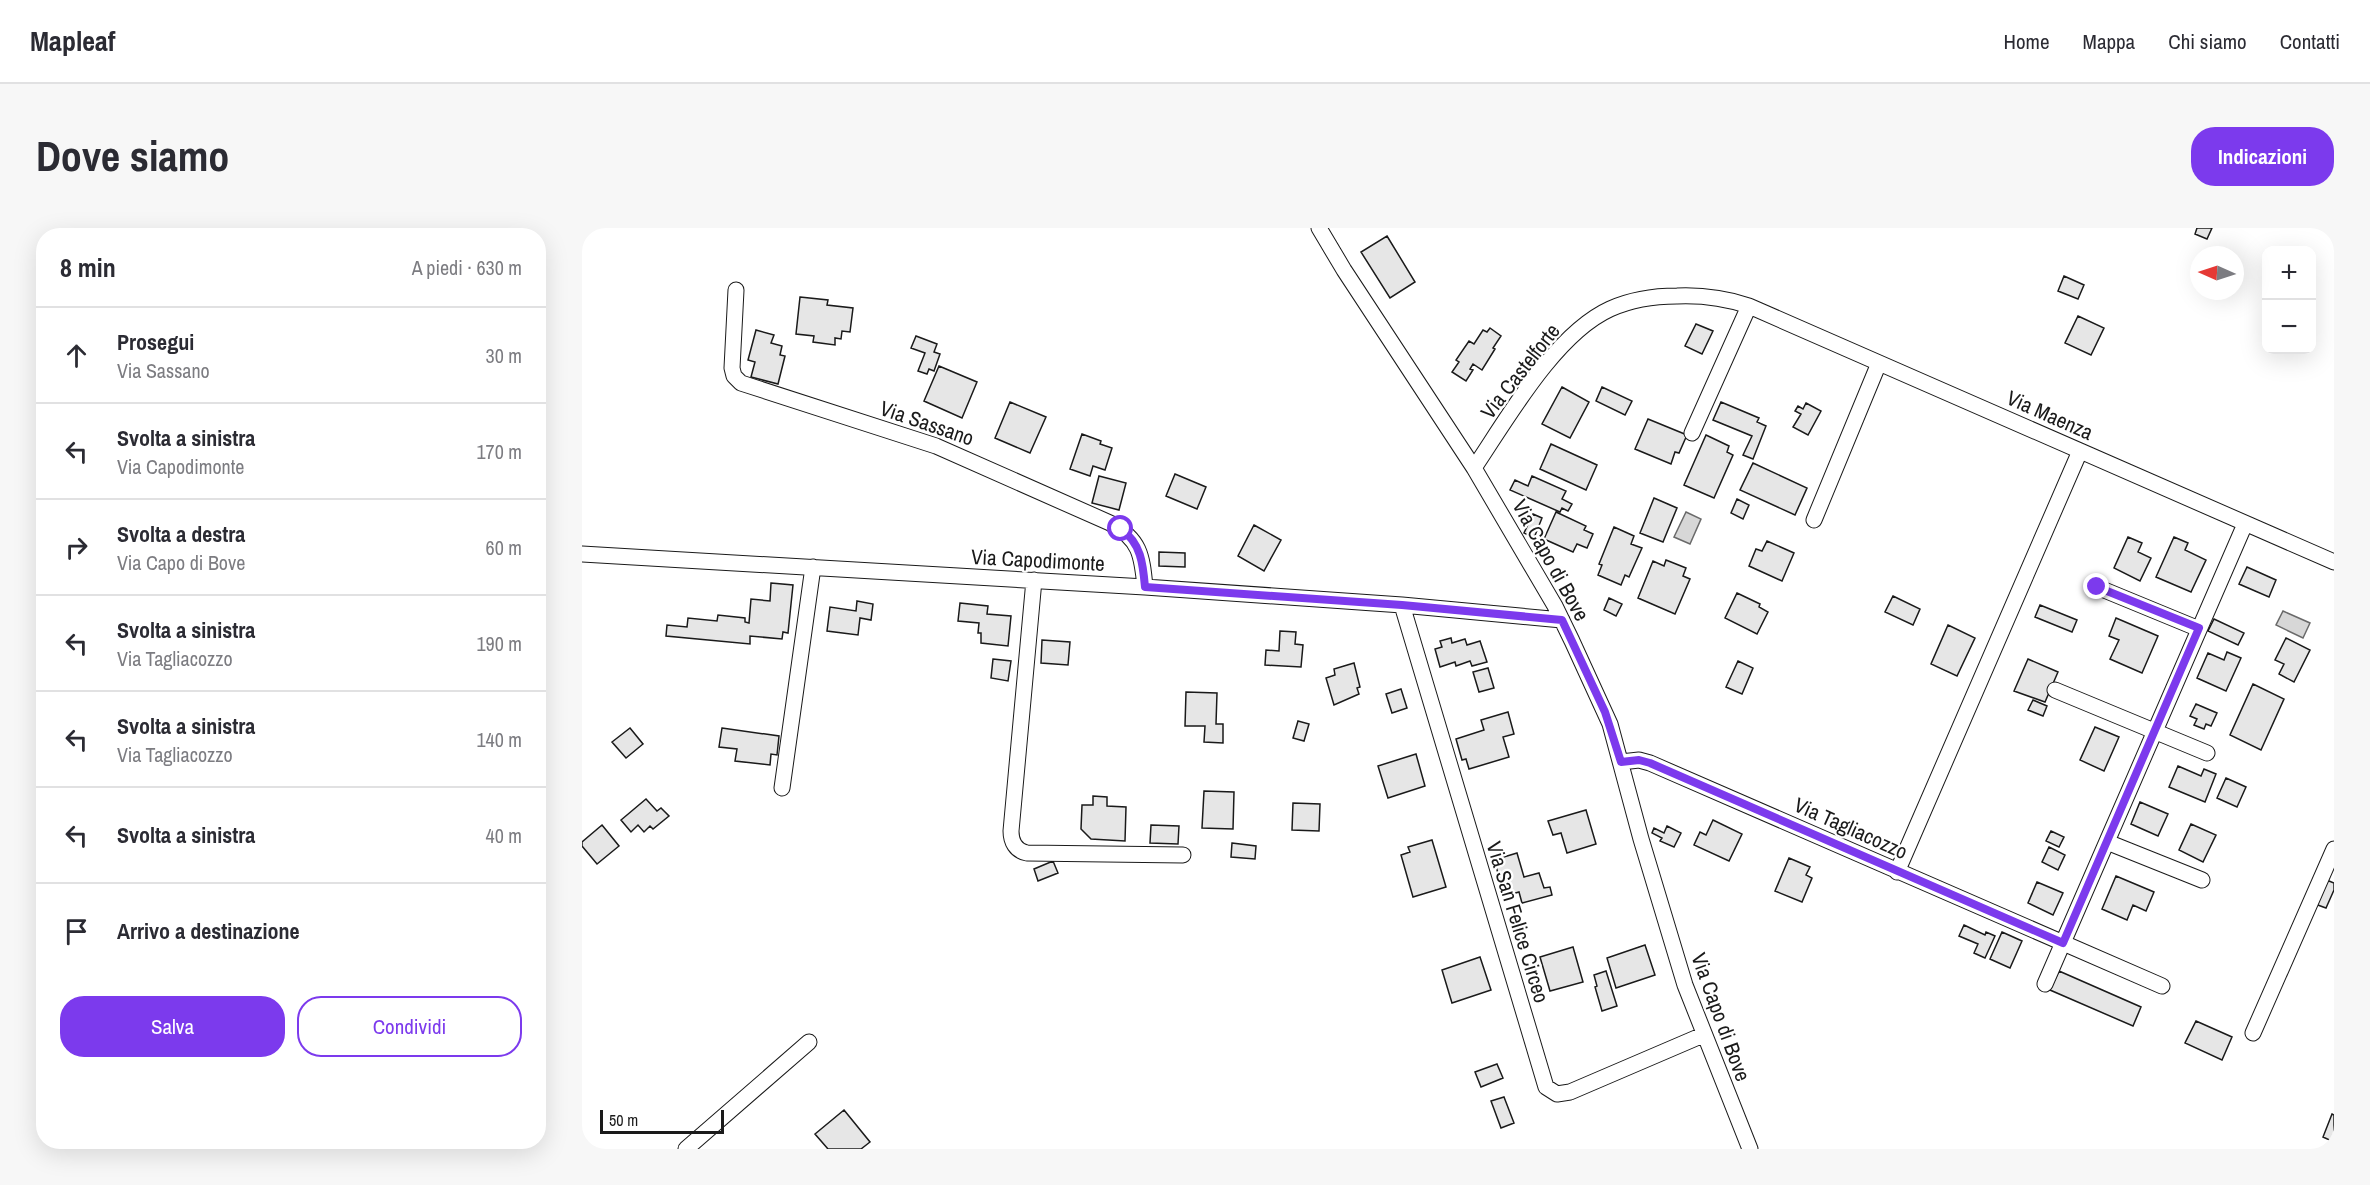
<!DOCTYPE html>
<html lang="it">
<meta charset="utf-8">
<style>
body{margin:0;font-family:"Archivo Narrow",sans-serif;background:#f7f7f7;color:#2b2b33}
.controls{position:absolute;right:18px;top:18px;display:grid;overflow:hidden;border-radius:12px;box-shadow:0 6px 24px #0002}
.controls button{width:54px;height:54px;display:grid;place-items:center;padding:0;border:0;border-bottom:2px solid #e1e1e2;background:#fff;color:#2b2b33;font:30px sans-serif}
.compass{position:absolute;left:1608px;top:18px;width:54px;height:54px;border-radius:50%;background:#fff;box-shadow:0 6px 24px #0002;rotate:273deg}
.scale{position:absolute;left:18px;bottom:15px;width:124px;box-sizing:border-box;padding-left:6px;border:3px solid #1a1a1a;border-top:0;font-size:16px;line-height:21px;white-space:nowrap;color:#1a1a1a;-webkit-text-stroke:4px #fff;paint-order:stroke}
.stop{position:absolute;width:18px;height:18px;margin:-14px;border:4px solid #7c3aed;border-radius:50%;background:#fff}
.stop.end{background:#7c3aed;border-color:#fff;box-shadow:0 2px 6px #0008}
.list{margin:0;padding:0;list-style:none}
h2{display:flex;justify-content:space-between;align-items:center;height:78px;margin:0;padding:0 24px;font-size:26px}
h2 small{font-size:20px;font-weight:400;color:#7c7c81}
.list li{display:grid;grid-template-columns:39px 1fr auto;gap:18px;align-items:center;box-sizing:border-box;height:96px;padding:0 24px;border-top:2px solid #e1e1e2}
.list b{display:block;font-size:22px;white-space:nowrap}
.list p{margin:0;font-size:20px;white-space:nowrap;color:#7c7c81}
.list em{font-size:20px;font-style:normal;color:#7c7c81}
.actions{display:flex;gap:12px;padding:18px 24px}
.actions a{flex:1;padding:14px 0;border:2px solid #7c3aed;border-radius:24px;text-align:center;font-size:21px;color:#7c3aed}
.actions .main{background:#7c3aed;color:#fff}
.icon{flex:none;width:33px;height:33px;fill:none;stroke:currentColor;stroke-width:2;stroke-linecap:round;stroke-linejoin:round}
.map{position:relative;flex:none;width:1752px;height:921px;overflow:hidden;border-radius:24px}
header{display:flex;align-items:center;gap:36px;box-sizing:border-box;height:84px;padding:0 30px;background:#fff;border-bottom:2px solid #e1e1e2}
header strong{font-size:28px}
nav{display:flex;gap:33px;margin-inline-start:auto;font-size:21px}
.intro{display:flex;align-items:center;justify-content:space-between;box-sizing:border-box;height:144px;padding:0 36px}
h1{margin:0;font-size:42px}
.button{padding:15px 27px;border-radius:24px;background:#7c3aed;color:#fff;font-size:21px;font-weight:700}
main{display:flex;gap:36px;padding:0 36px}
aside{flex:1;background:#fff;border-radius:24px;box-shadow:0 6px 24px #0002}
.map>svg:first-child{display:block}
</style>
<header>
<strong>Mapleaf</strong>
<nav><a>Home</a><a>Mappa</a><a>Chi siamo</a><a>Contatti</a></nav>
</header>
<div class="intro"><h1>Dove siamo</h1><a class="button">Indicazioni</a></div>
<main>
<aside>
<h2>8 min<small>A piedi · 630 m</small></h2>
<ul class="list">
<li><svg class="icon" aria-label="ahead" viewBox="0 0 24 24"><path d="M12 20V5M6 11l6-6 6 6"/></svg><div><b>Prosegui</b><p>Via Sassano</p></div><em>30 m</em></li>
<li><svg class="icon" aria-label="left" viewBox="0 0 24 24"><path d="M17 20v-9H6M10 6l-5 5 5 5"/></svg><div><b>Svolta a sinistra</b><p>Via Capodimonte</p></div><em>170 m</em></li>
<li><svg class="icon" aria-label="right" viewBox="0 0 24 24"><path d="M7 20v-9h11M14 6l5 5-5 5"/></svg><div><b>Svolta a destra</b><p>Via Capo di Bove</p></div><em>60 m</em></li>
<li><svg class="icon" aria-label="left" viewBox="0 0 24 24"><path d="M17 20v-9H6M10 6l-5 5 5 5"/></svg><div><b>Svolta a sinistra</b><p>Via Tagliacozzo</p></div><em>190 m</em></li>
<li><svg class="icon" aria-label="left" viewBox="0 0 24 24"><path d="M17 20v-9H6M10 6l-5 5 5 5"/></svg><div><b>Svolta a sinistra</b><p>Via Tagliacozzo</p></div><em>140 m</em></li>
<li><svg class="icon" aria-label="left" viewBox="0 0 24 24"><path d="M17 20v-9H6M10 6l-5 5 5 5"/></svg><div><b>Svolta a sinistra</b></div><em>40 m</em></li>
<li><svg class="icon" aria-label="arrive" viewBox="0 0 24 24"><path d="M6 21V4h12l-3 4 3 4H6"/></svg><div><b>Arrivo a destinazione</b></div></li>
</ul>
<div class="actions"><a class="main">Salva</a><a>Condividi</a></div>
</aside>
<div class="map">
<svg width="1752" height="921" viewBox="0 0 1752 921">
<rect width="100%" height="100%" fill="#fff"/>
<path fill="#d7d7d7" stroke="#6a6a6a" stroke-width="1.5" d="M 1104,284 L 1119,291 L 1108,316 L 1092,309 Z
M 1701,383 L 1728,395 L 1721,410 L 1694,397 Z"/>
<path fill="#e6e6e6" stroke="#1a1a1a" stroke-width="1.5" d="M 1615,0 L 1630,0 L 1625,11 L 1613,6 Z
M 805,8 L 833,54 L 808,70 L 779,24 Z
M 1482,48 L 1502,57 L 1496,71 L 1476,63 Z
M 218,69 L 246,72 L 245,77 L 271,80 L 268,104 L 260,103 L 259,111 L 253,110 L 253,117 L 231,114 L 232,108 L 214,106 Z
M 1496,88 L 1522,100 L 1509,127 L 1483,115 Z
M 1114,96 L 1131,103 L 1120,126 L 1103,118 Z
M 908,100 L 919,108 L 911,120 L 913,121 L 900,142 L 891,136 L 888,141 L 891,142 L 884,153 L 870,144 L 877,134 L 874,132 L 887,113 L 892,116 L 901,102 L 905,104 Z
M 174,102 L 192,107 L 189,115 L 200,118 L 198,127 L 203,128 L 196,156 L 169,149 L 173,134 L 166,132 Z
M 334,108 L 355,116 L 352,124 L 358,126 L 352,143 L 347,141 L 345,146 L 336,143 L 343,125 L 329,120 Z
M 357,138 L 395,154 L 380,190 L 342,173 Z
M 980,159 L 1007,174 L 988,210 L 960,196 Z
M 1020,159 L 1050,173 L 1043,187 L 1014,173 Z
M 428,174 L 464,189 L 448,225 L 413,210 Z
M 1139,174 L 1177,190 L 1175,194 L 1184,198 L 1171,231 L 1161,227 L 1170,208 L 1131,192 Z
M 1224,175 L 1239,183 L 1226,207 L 1211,199 L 1219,186 L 1213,183 L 1216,178 L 1221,181 Z
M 1066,191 L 1105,207 L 1097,225 L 1093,224 L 1089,236 L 1053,221 Z
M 500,206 L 519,213 L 518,216 L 530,220 L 523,242 L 511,238 L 508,248 L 488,241 Z
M 1124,207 L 1147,218 L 1145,224 L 1151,227 L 1132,270 L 1102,257 Z
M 969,216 L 1015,237 L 1004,262 L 958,241 Z
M 1171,235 L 1225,260 L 1213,287 L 1158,262 Z
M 593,246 L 624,259 L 615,281 L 584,268 Z
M 517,248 L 544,255 L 537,282 L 510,275 Z
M 950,248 L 984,263 L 980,271 L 990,276 L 986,283 L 980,280 L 978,284 L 928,262 L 933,252 L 946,258 Z
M 1072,270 L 1095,280 L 1081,314 L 1058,305 Z
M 1155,271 L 1167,277 L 1161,291 L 1149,285 Z
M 974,284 L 1004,298 L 1002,302 L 1011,306 L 1005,320 L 995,316 L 991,324 L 962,311 Z
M 951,286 L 960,290 L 952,310 L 942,305 Z
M 672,297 L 699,312 L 682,343 L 656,328 Z
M 1032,299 L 1052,308 L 1049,316 L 1060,320 L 1047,349 L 1043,347 L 1039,357 L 1016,347 L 1020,337 L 1017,336 Z
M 1546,309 L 1560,315 L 1556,324 L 1569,330 L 1558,353 L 1532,340 Z
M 1592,309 L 1606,315 L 1603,322 L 1624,332 L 1609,364 L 1574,349 Z
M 1185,313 L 1212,325 L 1200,353 L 1167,338 L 1174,321 L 1180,323 Z
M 577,324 L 603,325 L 603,339 L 577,338 Z
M 1084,332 L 1104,340 L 1101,348 L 1108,351 L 1093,386 L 1056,370 L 1071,333 L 1082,338 Z
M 1665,339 L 1694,352 L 1687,369 L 1657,356 Z
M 189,355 L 211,357 L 206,405 L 201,404 L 200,411 L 168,408 L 168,416 L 84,408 L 85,397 L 105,399 L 106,390 L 135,393 L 136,387 L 163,390 L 163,394 L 167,395 L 169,371 L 188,373 Z
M 1155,365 L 1178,376 L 1177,379 L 1186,384 L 1175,406 L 1143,390 Z
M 1311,368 L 1338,381 L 1331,397 L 1303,384 Z
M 1027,370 L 1040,376 L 1034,388 L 1022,382 Z
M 275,373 L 291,376 L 289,392 L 278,390 L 276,407 L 245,403 L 248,379 L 274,383 Z
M 378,375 L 406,378 L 405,386 L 429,388 L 426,418 L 399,415 L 399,405 L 396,405 L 397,395 L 376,393 Z
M 1458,377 L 1495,392 L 1490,404 L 1453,389 Z
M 1534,390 L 1576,408 L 1560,445 L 1528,431 L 1537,412 L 1527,408 Z
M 1632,391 L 1662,405 L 1656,417 L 1626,403 Z
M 1366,397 L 1393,410 L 1375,448 L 1349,436 Z
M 698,403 L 714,404 L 713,416 L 721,417 L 719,439 L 683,437 L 684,422 L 697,423 Z
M 869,410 L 870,415 L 883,411 L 885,417 L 898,413 L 905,434 L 890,438 L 888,433 L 874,438 L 873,434 L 858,439 L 853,421 L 860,419 L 858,413 Z
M 1704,410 L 1728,422 L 1712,454 L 1697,446 L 1702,436 L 1693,432 Z
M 460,412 L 488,414 L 486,437 L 459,435 Z
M 1645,424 L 1659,430 L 1644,463 L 1615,450 L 1626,425 L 1642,432 Z
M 411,431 L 429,433 L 426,453 L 409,450 Z
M 1446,431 L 1476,444 L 1463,474 L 1432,463 Z
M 1156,433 L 1171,440 L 1160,466 L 1144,459 Z
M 772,435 L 778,459 L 775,460 L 777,466 L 752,477 L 744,450 L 753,447 L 752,441 Z
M 906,440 L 912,460 L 897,464 L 891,444 Z
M 1671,456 L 1702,471 L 1679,522 L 1648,507 Z
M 819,461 L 825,480 L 810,485 L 804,466 Z
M 604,464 L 635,465 L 634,496 L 641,496 L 641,515 L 622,514 L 623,498 L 603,498 Z
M 1451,472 L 1465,478 L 1461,488 L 1446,482 Z
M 1614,476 L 1635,485 L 1629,498 L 1624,496 L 1622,501 L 1612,497 L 1615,491 L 1608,488 Z
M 926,484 L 932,506 L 921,509 L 927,529 L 887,541 L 884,531 L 880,532 L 874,511 L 902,502 L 899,492 Z
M 716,493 L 727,496 L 722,513 L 711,510 Z
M 1513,499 L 1537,509 L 1522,543 L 1498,532 Z
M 48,500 L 61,516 L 44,530 L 30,514 Z
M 140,500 L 197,508 L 195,527 L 189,526 L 188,537 L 153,533 L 155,521 L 137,519 Z
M 834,526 L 843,558 L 806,570 L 796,538 Z
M 1596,538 L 1619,548 L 1622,541 L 1634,546 L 1623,574 L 1587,559 Z
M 1644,550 L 1664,559 L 1655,579 L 1635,570 Z
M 622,563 L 652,564 L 651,601 L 620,600 Z
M 511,568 L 525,569 L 525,578 L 544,579 L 543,613 L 509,611 L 499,601 L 500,577 L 511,577 Z
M 64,571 L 75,583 L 79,580 L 87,588 L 71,601 L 68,598 L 62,604 L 56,597 L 49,604 L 39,592 Z
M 1558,574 L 1586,586 L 1576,608 L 1549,596 Z
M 711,575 L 738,576 L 737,603 L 710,602 Z
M 1004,582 L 1014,616 L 985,625 L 979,605 L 971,607 L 966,593 Z
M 1131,592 L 1160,606 L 1147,633 L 1112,617 L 1118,604 L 1124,607 Z
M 1609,596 L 1634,607 L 1621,634 L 1597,622 Z
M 20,597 L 37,618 L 15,636 L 0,618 L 0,614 Z
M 569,597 L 597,598 L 596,616 L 568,615 Z
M 1085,598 L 1099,605 L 1092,619 L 1078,613 L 1080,610 L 1070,605 L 1072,600 L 1082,605 Z
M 1469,603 L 1482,609 L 1477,619 L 1464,613 Z
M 850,612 L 864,659 L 831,669 L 819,627 L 828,624 L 826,619 Z
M 650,615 L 674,618 L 673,631 L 649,629 Z
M 1467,619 L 1483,627 L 1476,642 L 1460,634 Z
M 935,625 L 942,649 L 957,645 L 962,660 L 968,659 L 970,667 L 940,675 L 937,664 L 923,668 L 912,632 Z
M 1207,630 L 1228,639 L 1224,647 L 1230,650 L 1220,674 L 1193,663 Z
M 471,633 L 476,645 L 456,653 L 452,641 Z
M 1534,648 L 1572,664 L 1564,683 L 1551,677 L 1545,692 L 1520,681 Z
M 1747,653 L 1752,655 L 1752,662 L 1744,680 L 1733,676 L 1741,655 Z
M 1455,654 L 1481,665 L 1471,687 L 1446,675 Z
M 1382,697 L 1403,707 L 1404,704 L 1413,708 L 1403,730 L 1392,725 L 1396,716 L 1377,708 Z
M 1420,704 L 1440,713 L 1428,740 L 1408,731 Z
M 1063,717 L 1073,747 L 1034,760 L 1025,730 Z
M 991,719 L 1001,754 L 968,763 L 958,729 Z
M 898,729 L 909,762 L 870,775 L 860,742 Z
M 1024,743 L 1035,778 L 1020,783 L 1013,759 L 1015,758 L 1012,747 Z
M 1477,743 L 1559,779 L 1551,798 L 1468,762 Z
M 1614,793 L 1650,809 L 1640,832 L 1603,815 Z
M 915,836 L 921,850 L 899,859 L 893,844 Z
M 922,869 L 932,895 L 919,900 L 909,873 Z
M 262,882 L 288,914 L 279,921 L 246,921 L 233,906 Z
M 1750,886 L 1752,887 L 1752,914 L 1741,909 Z"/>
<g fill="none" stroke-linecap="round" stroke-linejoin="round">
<g stroke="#1a1a1a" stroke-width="17">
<path id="minor" d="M 737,0 L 762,42 L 892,240 L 973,378 L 990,413 L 1028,496 L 1059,611 L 1103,757 L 1168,921
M 154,62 L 150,140 L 152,148 L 159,155 L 354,218 L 528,295 C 558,311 560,327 563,359
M 1110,205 L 1167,78
M 892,240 C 925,191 973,106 1028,81 C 1048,72 1072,68 1095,68 C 1119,67 1143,70 1167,78 L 1752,334
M 1232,292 L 1297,135
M 0,326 L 563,359 L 820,377 L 980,392
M 452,352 L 429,603 C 429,614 434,623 445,625 L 601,627
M 1515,359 L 1617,401
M 820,377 L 964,859 L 975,866 L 988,864 L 1121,807
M 1473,462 L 1625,525
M 1039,534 L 1057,532 L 1068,535 L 1580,758
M 200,560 L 231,339
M 1525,614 L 1620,652
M 1315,644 L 1498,223
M 1463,756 L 1663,296
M 1671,805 L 1752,621
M 104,921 L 227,814"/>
</g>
<use href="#minor" stroke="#fff" stroke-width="15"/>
</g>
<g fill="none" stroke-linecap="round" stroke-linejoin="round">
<path stroke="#7c3aed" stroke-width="8" d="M 539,301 C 559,315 561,336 563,359 L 820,377 L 980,392 L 1023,484 L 1039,534 L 1057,532 L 1068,535 L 1481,715 L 1617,400 L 1515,359"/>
</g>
<g text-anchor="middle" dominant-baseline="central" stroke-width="4.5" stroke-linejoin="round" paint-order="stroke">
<g font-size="21" fill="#1a1a1a" stroke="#fff">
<text transform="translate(938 143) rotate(-52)">Via Castelforte</text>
<text transform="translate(1468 187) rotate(24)">Via Maenza</text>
<text transform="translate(345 195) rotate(19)">Via Sassano</text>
<text transform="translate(456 332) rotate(3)">Via Capodimonte</text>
<text transform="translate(969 332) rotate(61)">Via Capo di Bove</text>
<text transform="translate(1269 600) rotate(24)">Via Tagliacozzo</text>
<text transform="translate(936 694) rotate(73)">Via San Felice Circeo</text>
<text transform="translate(1139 789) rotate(70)">Via Capo di Bove</text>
</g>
</g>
</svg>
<div class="controls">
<button>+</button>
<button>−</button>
</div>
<svg class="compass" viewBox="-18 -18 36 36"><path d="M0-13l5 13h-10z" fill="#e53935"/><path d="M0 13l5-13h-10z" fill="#7c7c81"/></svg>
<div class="scale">50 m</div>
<div class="stop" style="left:539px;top:301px"></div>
<div class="stop end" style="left:1515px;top:359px"></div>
</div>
</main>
